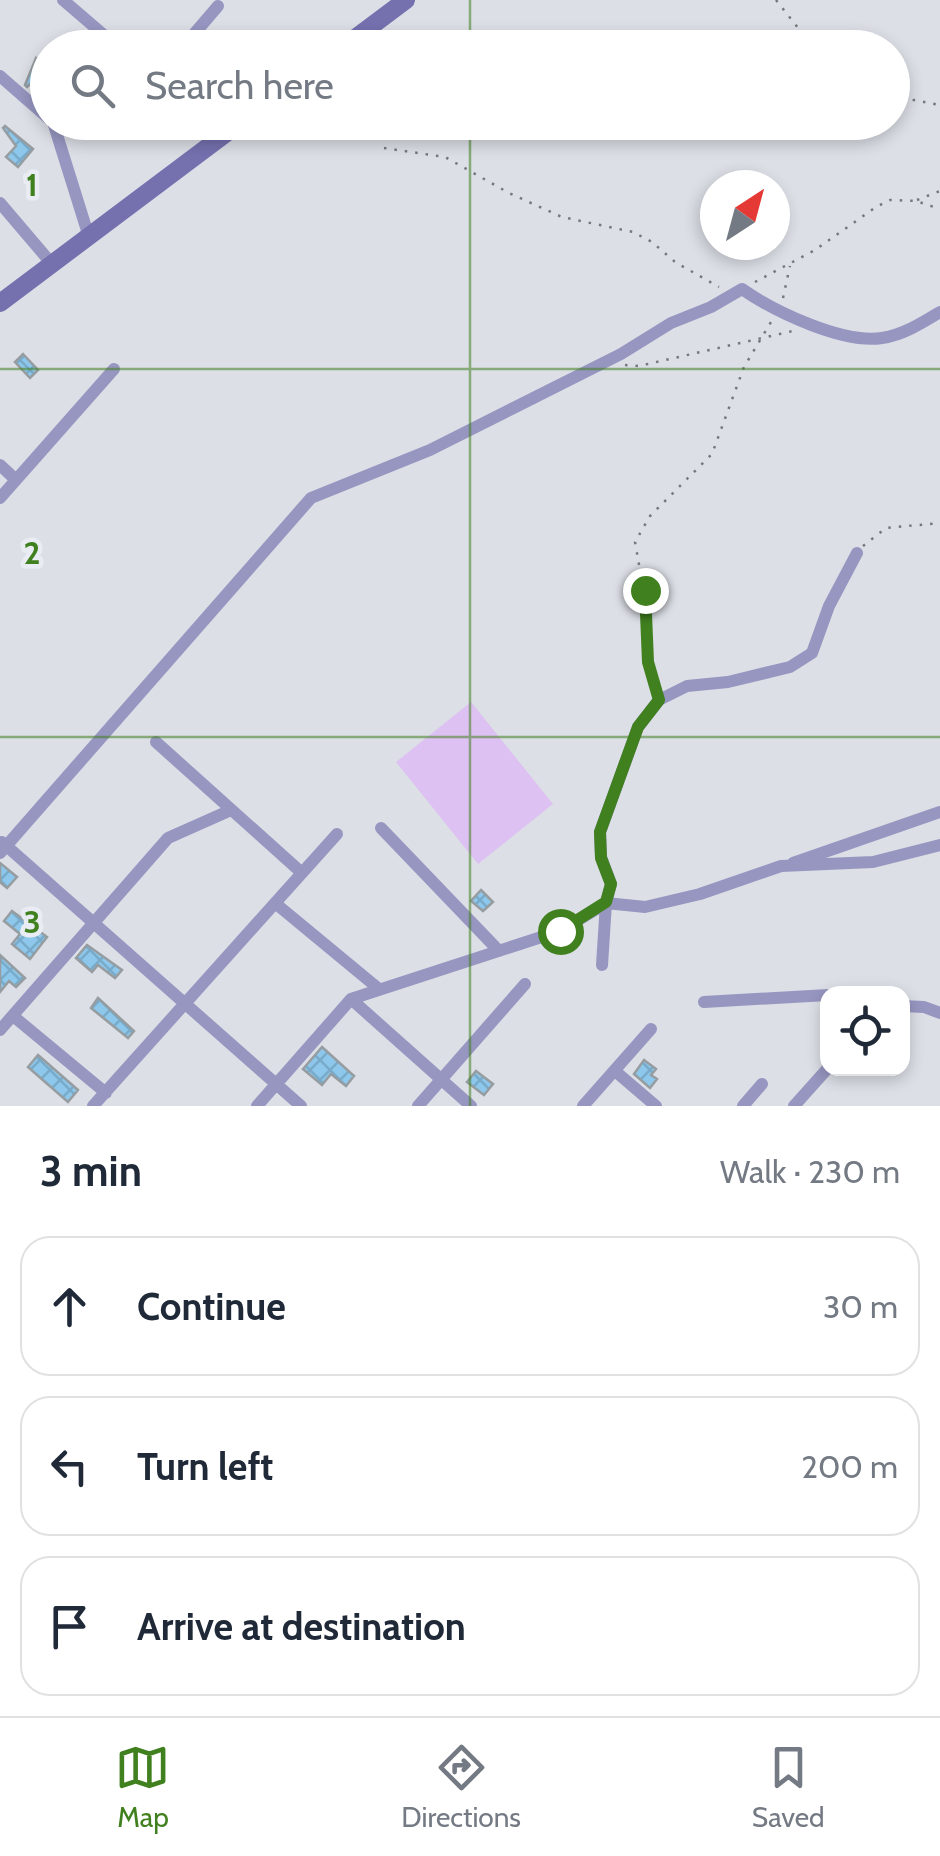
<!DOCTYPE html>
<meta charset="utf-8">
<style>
body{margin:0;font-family:Cabin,sans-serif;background:#f2f2f3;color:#1f2937}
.controls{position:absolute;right:30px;bottom:30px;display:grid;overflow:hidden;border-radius:20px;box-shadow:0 5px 15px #0003}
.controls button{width:90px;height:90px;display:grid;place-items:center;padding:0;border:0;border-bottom:2px solid #e0e1e3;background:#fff;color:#1f2937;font:50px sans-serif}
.compass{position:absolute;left:700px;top:170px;width:90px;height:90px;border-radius:50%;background:#fff;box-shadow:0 5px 15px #0003;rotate:36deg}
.stop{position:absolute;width:30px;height:30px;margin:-22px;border:8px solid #40801f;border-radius:50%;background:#fff}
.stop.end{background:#40801f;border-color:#fff;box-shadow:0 2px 10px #0008}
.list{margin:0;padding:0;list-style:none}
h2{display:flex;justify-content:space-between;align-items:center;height:130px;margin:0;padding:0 40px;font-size:42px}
h2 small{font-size:32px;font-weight:400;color:#747a83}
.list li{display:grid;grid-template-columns:65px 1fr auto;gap:30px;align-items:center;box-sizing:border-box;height:140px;margin:0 20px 20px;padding:0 20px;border:2px solid #e0e1e3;border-radius:30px}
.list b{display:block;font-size:38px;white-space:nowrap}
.list em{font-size:32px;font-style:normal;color:#747a83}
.icon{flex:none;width:55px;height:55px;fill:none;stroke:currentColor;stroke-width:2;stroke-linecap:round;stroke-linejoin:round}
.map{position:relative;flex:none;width:940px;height:1106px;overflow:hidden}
.search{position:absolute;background:#fff;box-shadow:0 5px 15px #0003;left:30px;right:30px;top:30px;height:110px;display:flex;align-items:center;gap:25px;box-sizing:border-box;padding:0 35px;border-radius:55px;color:#747a83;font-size:38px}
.sheet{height:610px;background:#fff}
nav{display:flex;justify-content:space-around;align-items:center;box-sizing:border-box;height:140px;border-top:2px solid #e0e1e3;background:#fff;font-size:28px;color:#747a83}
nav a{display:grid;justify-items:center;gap:5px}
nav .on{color:#40801f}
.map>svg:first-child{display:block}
</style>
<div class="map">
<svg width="940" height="1106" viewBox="0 0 940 1106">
<defs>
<pattern id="building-cross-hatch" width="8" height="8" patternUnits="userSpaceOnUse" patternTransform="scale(2.5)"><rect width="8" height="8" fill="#8dc7eb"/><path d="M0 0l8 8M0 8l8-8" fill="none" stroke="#79aac9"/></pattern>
</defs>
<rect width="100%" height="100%" fill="#dcdfe6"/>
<path fill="#ddc1f2" d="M 471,702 L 553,804 L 478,864 L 396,762 Z"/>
<path fill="url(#building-cross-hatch)" stroke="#969da1" stroke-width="2.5" d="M 36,58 L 46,69 L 27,87 L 25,85 Z
M 5,126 L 33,149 L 18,167 L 6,157 L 16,146 L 3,128 Z
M 23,354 L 38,370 L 30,378 L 15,362 Z
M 0,863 L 17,877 L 7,888 L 0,882 Z
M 481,890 L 493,902 L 483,911 L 471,901 Z
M 12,911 L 47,937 L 30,959 L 12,944 L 20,934 L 4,921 Z
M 87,945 L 122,970 L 115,978 L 98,965 L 92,972 L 76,958 Z
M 0,955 L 25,978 L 16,987 L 9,981 L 0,992 Z
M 98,998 L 134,1031 L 128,1038 L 91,1008 Z
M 322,1047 L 354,1076 L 346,1086 L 331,1074 L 322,1085 L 303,1069 Z
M 38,1055 L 78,1090 L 68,1102 L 28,1067 Z
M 644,1060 L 656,1069 L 651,1075 L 657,1079 L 650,1088 L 634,1074 Z
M 476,1071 L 493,1084 L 484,1095 L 467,1082 Z"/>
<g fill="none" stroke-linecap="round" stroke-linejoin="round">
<path stroke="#76787c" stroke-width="2.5" stroke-dasharray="2.5 8" stroke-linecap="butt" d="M 776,0 L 814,48
M 892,96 L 940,105
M 384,148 L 445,157 L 509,193 L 562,217 L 633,232 L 652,242 L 675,262 L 719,287
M 917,200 L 940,191
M 755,282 L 815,250 L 876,207 L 890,200 L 916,201 L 940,209
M 783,298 L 790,266
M 625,365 L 639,366 L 793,331
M 863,546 L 886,528 L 940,523
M 656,689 L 648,663 L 648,615 L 635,542 L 650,516 L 712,454 L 744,367 L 771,322"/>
<path stroke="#9796c1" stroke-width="12" d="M 63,0 L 119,48
M 182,48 L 218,6
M 0,76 L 48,118
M 53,122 L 89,237
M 207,122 L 223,136
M 0,203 L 52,264
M 0,465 L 16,480
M 0,498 L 114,369
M 156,742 L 302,873
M 381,828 L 499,951
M 2,842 L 301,1106
M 0,853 L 311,498 L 430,450 L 621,354 L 671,323 L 711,307 L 742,289 C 775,312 843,344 882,338 C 903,335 922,323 940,312
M 793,863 L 940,812
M 275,903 L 379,989
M 602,965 L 606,903 L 611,884 L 601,857 L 600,832 L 638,727 L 659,700 L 687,686 L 728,682 L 790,667 L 812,653 L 829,606 L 857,553
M 351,999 L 471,1106
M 704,1002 L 828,995
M 902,1006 L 924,1007 L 940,1013
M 13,1016 L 106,1093
M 0,1030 L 168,838 L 231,810
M 615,1071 L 656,1106
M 93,1106 L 337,834
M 257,1106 L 351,999 L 560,931 L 606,903 L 645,907 L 700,894 L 781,866 L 873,862 L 940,845
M 418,1106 L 525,984
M 583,1106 L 651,1029
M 743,1106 L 762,1084
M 794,1106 L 828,1068"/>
<path stroke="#7571af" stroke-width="18" d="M 342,48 L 406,0
M 0,303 L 241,122"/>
</g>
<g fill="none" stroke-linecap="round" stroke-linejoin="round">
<path stroke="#40801f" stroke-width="12" d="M 560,931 L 606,902 L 611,884 L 601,858 L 600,832 L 638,727 L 659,700 L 648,662 L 645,590"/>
</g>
<path fill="none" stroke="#40801f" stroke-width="2.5" stroke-opacity="0.55" d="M 470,0 L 470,48M 470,122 L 470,1106M 0,369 L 940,369M 0,737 L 940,737"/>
<g font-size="32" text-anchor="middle" font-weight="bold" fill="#40801f" stroke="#e9edf3" stroke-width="9" stroke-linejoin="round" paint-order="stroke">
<text x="32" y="196">1</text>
<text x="32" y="564">2</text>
<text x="32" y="933">3</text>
</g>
</svg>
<div class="controls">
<button><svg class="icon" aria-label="locate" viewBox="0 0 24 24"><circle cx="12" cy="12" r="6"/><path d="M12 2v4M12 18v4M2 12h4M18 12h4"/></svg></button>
</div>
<svg class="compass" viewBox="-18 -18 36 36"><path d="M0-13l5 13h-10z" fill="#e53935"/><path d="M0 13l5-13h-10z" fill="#747a83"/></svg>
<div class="stop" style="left:560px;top:931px"></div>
<div class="stop end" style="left:645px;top:590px"></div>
<div class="search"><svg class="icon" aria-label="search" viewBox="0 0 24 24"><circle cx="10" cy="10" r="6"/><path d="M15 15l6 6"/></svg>Search here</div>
</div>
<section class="sheet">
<h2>3 min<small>Walk · 230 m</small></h2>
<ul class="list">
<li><svg class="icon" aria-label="ahead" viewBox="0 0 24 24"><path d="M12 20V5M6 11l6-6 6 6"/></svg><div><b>Continue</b></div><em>30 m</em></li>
<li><svg class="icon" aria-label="left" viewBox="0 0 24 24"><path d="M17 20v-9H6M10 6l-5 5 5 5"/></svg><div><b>Turn left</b></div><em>200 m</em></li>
<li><svg class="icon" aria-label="arrive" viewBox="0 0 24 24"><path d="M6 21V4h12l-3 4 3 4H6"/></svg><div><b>Arrive at destination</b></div></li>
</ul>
</section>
<nav>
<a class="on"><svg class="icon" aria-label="map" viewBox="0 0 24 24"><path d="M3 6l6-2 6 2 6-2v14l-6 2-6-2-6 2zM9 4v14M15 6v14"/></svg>Map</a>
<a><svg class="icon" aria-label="directions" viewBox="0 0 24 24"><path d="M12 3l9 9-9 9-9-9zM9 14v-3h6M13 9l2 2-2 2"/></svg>Directions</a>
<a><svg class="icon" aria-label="saved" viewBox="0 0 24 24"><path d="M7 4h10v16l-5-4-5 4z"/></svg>Saved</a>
</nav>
